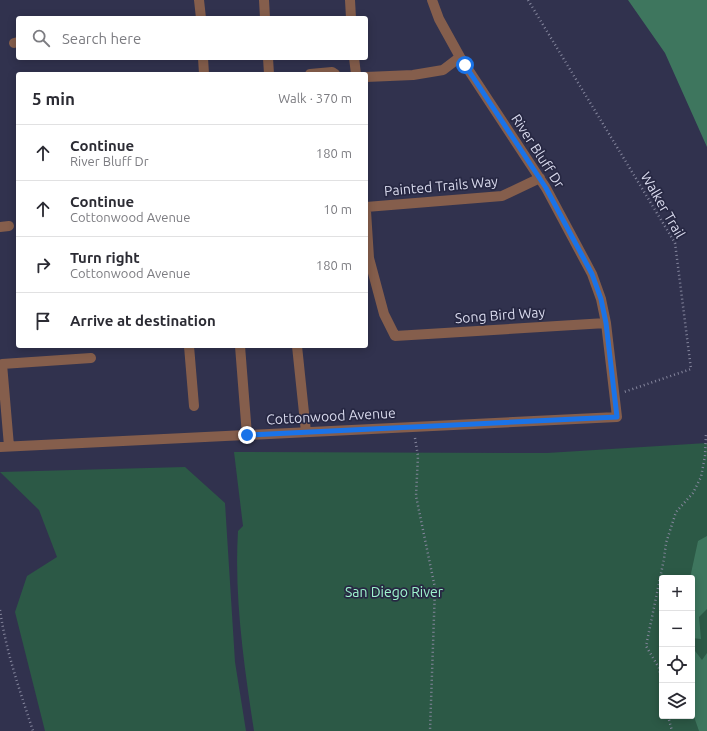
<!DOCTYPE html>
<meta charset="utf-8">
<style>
body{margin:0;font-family:Ubuntu,sans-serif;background:#f7f7f7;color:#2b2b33}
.controls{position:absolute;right:12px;bottom:12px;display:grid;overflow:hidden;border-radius:4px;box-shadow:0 2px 10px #0003}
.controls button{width:36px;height:36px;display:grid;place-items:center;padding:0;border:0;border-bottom:1px solid #e1e1e2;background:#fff;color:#2b2b33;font:20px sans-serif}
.stop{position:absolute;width:12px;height:12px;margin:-9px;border:3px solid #1a73e8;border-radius:50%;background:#fff}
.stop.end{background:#1a73e8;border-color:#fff;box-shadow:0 1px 4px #0008}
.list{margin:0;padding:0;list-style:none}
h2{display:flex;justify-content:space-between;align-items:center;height:52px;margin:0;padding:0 16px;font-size:17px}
h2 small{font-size:13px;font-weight:400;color:#7c7c81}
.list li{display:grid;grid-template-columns:26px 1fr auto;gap:12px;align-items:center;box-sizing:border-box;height:56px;padding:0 16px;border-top:1px solid #e1e1e2}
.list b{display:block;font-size:15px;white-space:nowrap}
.list p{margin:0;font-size:13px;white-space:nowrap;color:#7c7c81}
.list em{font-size:13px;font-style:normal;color:#7c7c81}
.icon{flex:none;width:22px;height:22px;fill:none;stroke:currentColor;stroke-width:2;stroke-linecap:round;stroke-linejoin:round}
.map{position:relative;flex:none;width:707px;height:731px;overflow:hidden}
.search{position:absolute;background:#fff;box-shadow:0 2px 10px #0003;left:16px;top:16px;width:352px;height:44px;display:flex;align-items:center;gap:10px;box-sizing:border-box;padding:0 14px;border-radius:4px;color:#7c7c81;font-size:15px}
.panel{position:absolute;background:#fff;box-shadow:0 2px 10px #0003;left:16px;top:72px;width:352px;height:276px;border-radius:4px}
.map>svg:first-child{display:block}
</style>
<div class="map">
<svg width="707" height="731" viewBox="0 0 707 731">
<rect width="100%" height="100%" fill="#31324e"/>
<path fill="#2c5946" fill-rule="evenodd" d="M 707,443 L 707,731 L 254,731 C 244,665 234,597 238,531 L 243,526 L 234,452 L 547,453 ZM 662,578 L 692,578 L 692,716 L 662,716 Z
M 185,467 L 225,503 L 235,662 L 246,731 L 45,731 L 15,612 L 27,576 L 57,557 L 39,510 L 0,472 Z"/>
<path fill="#3e765e" d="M 628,0 L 707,0 L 707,147 L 665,53 Z
M 707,536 L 707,609 L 699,617 L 701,639 L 692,638 L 692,578 L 690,578 L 698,541 Z
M 692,647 L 702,660 L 707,653 L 707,731 L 699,731 L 692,711 Z"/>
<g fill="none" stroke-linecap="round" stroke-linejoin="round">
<path stroke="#85869d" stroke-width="2.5" stroke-dasharray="1 3" stroke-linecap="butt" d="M 528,0 L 675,243 L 691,369 L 624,392
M 415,438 L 418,456 L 416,496 L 435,588 L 430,731
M 0,610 C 6,652 20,691 33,731
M 662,684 L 659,668 L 646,646 L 664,559 L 666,543 L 676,512 L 693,493 L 701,477 L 705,456 L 706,434
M 668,716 L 672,731"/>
<path stroke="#855e4c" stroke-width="10" d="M 199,0 L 201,18
M 350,0 L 351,18
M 14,43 L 18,42
M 203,58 L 204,74
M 354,58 L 356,74
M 310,74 L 332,72 L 335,74
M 366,77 L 413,75 L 443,70 L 460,57
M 366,207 L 502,196 L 540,178
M 366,211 L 369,258 L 384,314 L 395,336 L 606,323
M 0,227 L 9,226
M 189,346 L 194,406
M 240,346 L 247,435
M 2,364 L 91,358
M 0,365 L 2,364 L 9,446
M 0,447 L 617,417 L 606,323 L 601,299 L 592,274 L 546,188 L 460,57 L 439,19 L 432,0"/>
<path stroke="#855e4c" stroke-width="10" d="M 264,0 L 265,18
M 268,58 L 269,74
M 297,346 L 306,432"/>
</g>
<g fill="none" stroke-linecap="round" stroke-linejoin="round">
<path stroke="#1a73e8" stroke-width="5" d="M 247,435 L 617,417 L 606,323 L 601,299 L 592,274 L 546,188 L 465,65"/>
</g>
<g text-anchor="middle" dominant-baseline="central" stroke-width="3.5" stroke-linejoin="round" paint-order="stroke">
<g font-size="14" fill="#d9daed" stroke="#272843">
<text transform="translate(538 151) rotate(57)">River Bluff Dr</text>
<text transform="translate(441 186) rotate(-5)">Painted Trails Way</text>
<text transform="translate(663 205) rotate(60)">Walker Trail</text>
<text transform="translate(500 315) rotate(-4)">Song Bird Way</text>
<text transform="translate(331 416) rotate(-3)">Cottonwood Avenue</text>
</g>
<g font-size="14" fill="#9ef5ce" stroke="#272843">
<text x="394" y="592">San Diego River</text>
</g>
</g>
</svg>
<div class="controls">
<button>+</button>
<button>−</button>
<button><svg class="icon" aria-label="locate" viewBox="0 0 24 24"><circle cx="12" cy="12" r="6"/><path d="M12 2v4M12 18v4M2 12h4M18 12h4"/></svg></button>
<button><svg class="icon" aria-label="layers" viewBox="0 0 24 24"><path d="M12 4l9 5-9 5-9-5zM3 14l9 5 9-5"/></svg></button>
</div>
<div class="stop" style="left:465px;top:65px"></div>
<div class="stop end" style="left:247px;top:435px"></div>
<div class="search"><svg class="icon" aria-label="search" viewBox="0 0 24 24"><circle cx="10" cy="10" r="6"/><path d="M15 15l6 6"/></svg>Search here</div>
<section class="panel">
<h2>5 min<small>Walk · 370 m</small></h2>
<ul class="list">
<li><svg class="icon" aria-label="ahead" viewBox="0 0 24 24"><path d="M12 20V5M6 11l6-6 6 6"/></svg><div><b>Continue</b><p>River Bluff Dr</p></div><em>180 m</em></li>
<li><svg class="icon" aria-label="ahead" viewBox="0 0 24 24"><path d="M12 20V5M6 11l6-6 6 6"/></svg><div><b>Continue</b><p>Cottonwood Avenue</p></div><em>10 m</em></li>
<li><svg class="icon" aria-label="right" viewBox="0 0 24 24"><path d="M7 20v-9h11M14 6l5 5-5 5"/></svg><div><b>Turn right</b><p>Cottonwood Avenue</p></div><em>180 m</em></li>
<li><svg class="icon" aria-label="arrive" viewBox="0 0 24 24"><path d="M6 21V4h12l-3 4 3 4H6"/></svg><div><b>Arrive at destination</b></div></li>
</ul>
</section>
</div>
